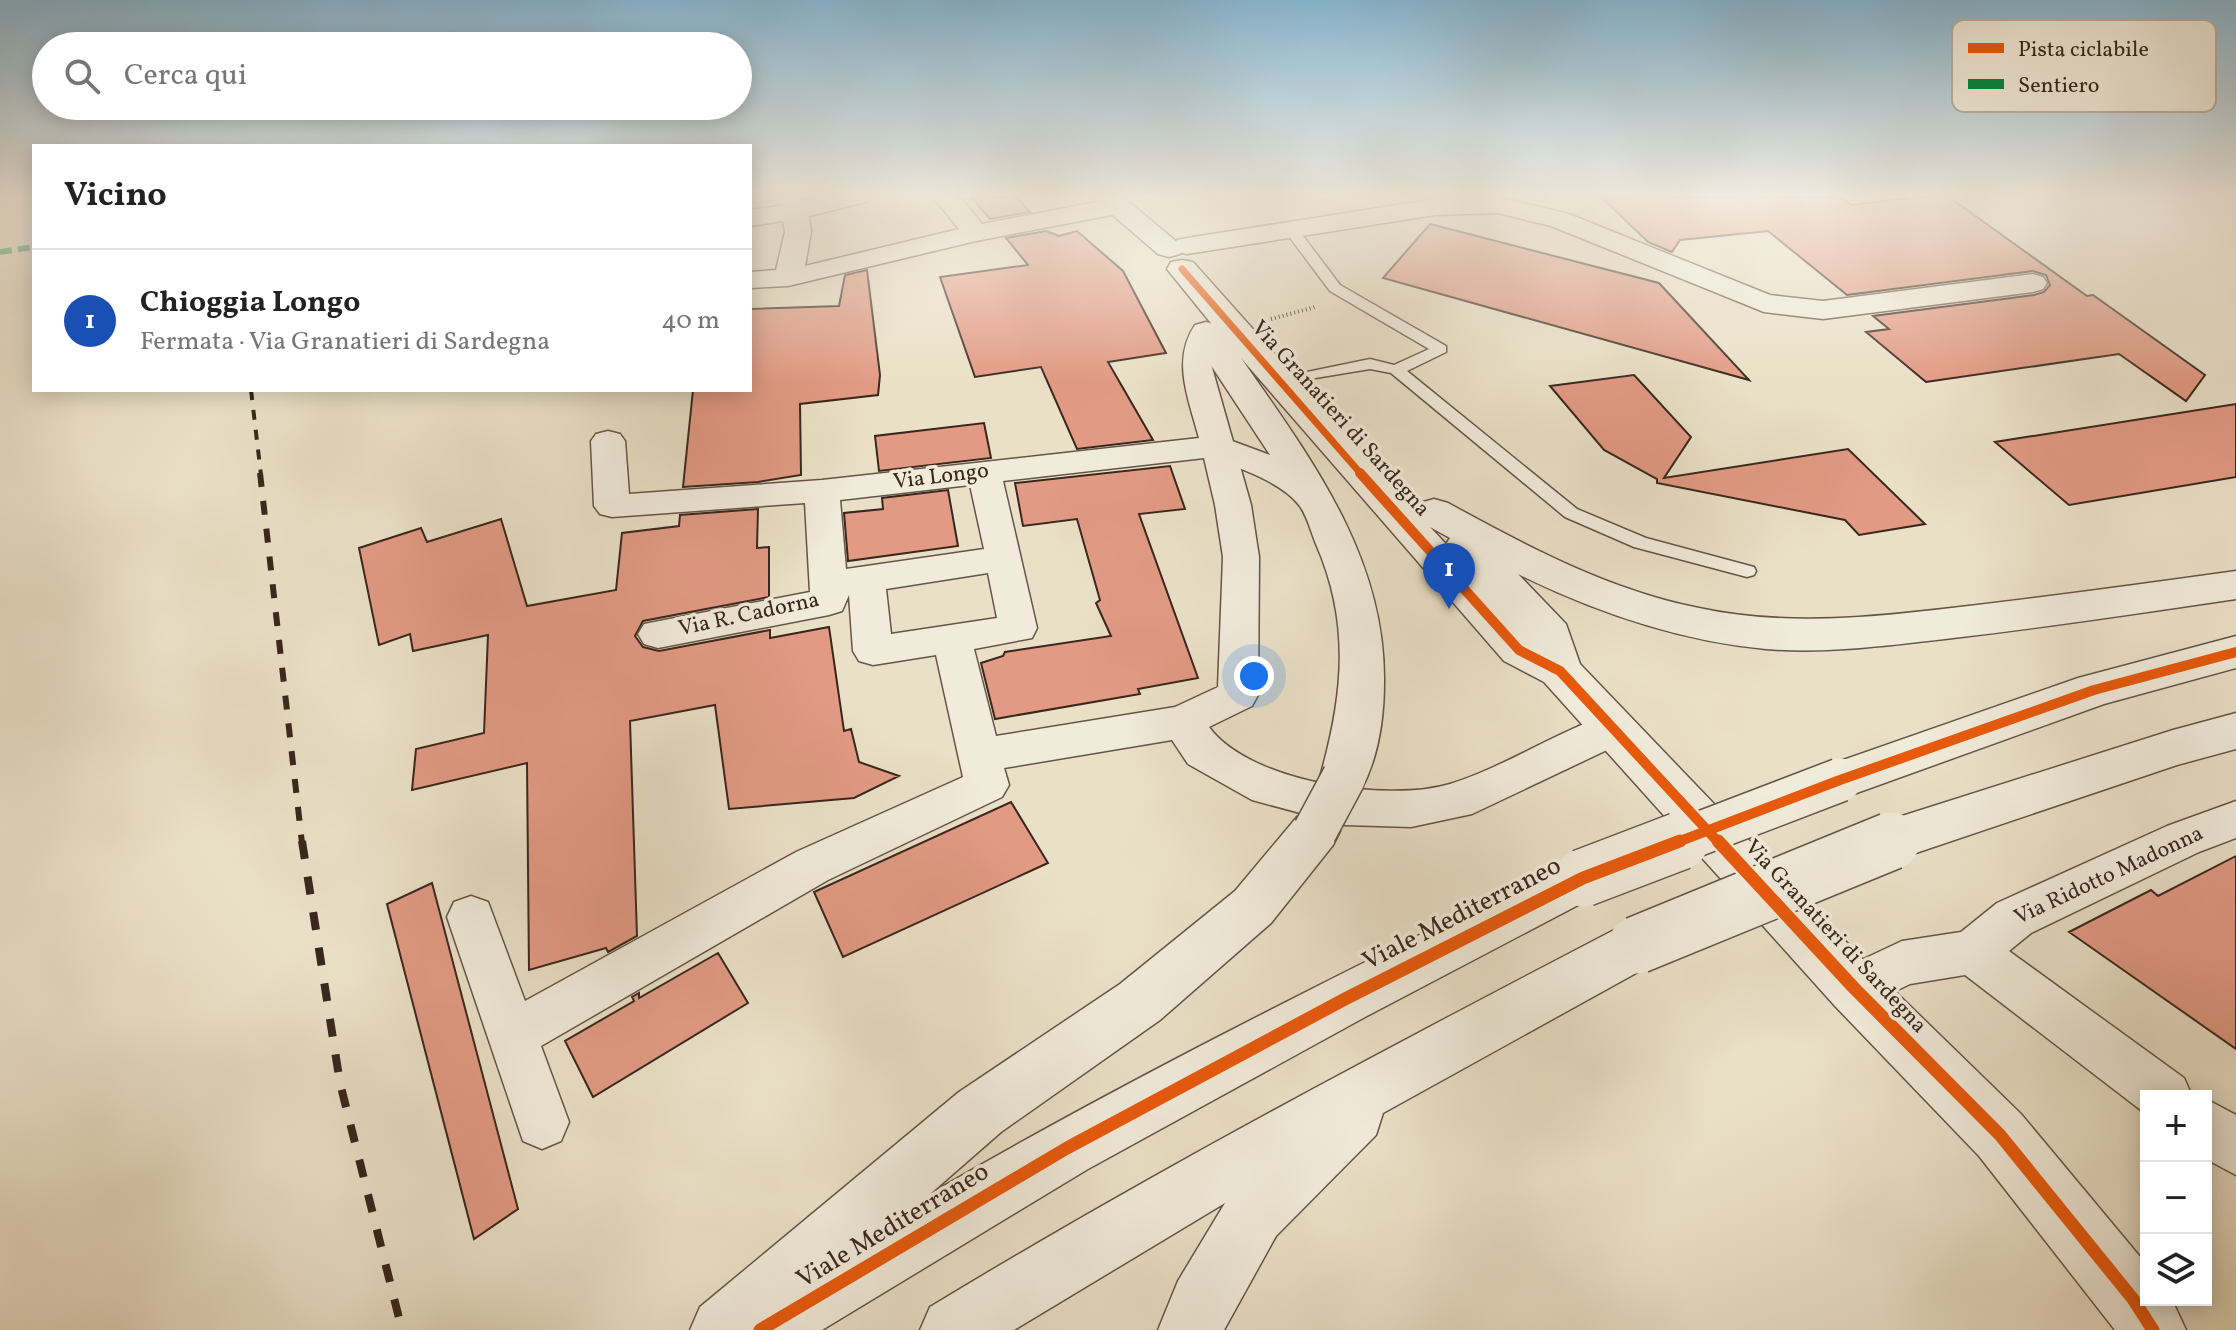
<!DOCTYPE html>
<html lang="it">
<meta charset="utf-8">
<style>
body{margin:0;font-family:Vollkorn,serif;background:#f2f2f2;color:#222}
.controls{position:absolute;right:24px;bottom:24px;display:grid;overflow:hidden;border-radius:0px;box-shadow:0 4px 20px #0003}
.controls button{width:72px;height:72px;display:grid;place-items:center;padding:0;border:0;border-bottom:2px solid #e0e0e0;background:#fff;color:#222;font:40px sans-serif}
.you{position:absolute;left:1254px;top:676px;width:28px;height:28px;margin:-20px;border:6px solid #fff;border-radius:50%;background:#1a73e8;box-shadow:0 0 0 12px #1a73e833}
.badge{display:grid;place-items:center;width:52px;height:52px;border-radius:50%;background:#8f2418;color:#fff;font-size:26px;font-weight:700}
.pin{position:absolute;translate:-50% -66px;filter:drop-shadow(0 2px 4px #0008)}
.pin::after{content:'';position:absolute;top:42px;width:28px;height:24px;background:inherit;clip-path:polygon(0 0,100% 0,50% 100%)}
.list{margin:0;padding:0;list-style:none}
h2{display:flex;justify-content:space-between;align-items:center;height:104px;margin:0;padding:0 32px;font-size:34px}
h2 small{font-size:26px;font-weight:400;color:#767676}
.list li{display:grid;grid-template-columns:52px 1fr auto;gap:24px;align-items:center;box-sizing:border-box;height:144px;padding:0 32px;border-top:2px solid #e0e0e0}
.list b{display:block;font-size:30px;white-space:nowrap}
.list p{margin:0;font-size:26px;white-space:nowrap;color:#767676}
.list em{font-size:26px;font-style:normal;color:#767676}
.icon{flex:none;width:44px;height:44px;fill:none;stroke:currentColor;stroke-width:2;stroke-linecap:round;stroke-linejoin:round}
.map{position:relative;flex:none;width:2236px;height:1330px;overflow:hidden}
.search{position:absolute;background:#fff;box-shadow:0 4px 20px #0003;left:32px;top:32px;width:720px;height:88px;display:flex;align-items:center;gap:20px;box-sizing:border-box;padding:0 28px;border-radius:44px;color:#767676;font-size:30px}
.panel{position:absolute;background:#fff;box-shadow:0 4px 20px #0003;left:32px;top:144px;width:720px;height:248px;border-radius:0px}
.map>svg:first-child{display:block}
</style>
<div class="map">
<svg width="2236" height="1330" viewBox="0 0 2236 1330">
<rect width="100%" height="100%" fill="#eae0c7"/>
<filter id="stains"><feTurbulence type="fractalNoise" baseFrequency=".0025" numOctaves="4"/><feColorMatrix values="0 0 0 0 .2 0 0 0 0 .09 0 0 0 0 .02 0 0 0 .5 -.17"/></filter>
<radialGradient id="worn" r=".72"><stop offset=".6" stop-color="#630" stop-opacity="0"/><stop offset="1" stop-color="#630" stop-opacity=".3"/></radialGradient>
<path fill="#e29a84" stroke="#39261d" stroke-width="2" d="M 971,197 L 1017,197 L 1030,212 L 990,219 Z
M 1601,197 L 1840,197 L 1851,205 L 1917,197 L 1949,197 L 2087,296 L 2093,295 L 2205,375 L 2186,401 L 2119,354 L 1926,382 L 1866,332 L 1889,329 L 1873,316 L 2034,295 L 2044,292 L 2050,285 L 2046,275 L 2033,271 L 1847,295 L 1768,231 L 1680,240 L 1672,252 L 1648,242 Z
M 1430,224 L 1659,283 L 1749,380 L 1383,278 Z
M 1046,231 L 1059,236 L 1077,231 L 1123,271 L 1166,353 L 1108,362 L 1153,440 L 1077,449 L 1041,367 L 975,377 L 940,277 L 1028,265 L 1006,238 Z
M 867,270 L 880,375 L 878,395 L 800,404 L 801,475 L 758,482 L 683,487 L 693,390 L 750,390 L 750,309 L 839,306 L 845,275 Z
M 1634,375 L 1691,437 L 1664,478 L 1848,449 L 1925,524 L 1859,535 L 1845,520 L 1657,483 L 1657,479 L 1604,450 L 1550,386 Z
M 2236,404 L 2236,477 L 2069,505 L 1995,442 Z
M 984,423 L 991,458 L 879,471 L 875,436 Z
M 1170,466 L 1185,509 L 1139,514 L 1198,678 L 1138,689 L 1140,694 L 995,719 L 981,663 L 1003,656 L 1005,652 L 1111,636 L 1096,603 L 1100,600 L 1077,519 L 1023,526 L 1015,483 Z
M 948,490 L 958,546 L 848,561 L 844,513 L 883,509 L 882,498 Z
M 758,509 L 757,548 L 769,547 L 769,597 L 643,621 L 635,636 L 643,647 L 659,651 L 770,630 L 770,638 L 829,627 L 844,731 L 851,729 L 859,762 L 899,776 L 854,798 L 729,809 L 715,705 L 630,721 L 637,936 L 608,952 L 606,948 L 529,970 L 527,763 L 412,790 L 416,749 L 484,733 L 488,635 L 413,651 L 410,634 L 379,645 L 359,548 L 421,528 L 427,542 L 501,519 L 527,606 L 616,590 L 622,533 L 679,526 L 680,515 Z
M 1011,802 L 1048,863 L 843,957 L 814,892 Z
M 2236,856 L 2236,1049 L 2069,932 L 2151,890 L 2158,896 Z
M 432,883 L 518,1209 L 474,1239 L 387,904 Z
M 718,953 L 748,1003 L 593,1097 L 565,1041 L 634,1001 L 632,997 L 639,993 L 639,998 Z"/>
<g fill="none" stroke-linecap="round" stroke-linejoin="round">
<g stroke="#655448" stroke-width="3">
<path id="service" d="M 1287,228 L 1297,228 L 1340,285 L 1446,346 L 1446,352 L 1407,371 L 1577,509 L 1646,538 L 1754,567 L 1756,571 L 1754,575 L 1747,577 L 1634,547 L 1565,517 L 1391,373 L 1370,369 L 1273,385 L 1273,379 L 1370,359 L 1394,365 L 1429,349 L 1330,291 L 1285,231 Z"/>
</g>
<g stroke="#655448" stroke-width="3">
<path id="minor" d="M 776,197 L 802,197 L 804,201 L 823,197 L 870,197 L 866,202 L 809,216 L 811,232 L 805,266 L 959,229 L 933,197 L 960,197 L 982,224 L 1117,198 L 1126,200 L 1130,206 L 1126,212 L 1117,214 L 976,241 L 788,286 L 750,288 L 750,272 L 776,270 L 785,232 L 783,221 L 750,226 L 750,210 L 780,206 Z
M 1498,197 L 1569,214 L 1770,295 L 1823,301 L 2033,274 L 2043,277 L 2047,283 L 2043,289 L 2033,292 L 1823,319 L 1764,312 L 1551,226 L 1498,213 L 1435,215 L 1187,254 L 1177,252 L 1173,246 L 1177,240 L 1187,238 L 1435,199 Z
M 1206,322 L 1217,325 L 1221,331 L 1211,364 L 1251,505 L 1259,557 L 1258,695 L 1252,706 L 1209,727 C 1249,782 1387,803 1450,784 C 1505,767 1557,731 1613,713 L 1628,718 L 1634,729 L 1628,740 L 1472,814 L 1411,827 L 1345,825 L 1252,800 L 1188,764 L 1172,740 L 1004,768 L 1009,785 L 1002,797 L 828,880 L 541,1046 L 569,1122 L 561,1141 L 542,1149 L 523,1141 L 447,917 L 454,902 L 471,896 L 488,902 L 525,1001 L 796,852 L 963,777 L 936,655 L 873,665 L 859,661 L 853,651 L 849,595 L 842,611 L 829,615 L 658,648 L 644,644 L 638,634 L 644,624 L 810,592 L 805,503 L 612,517 L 600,514 L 594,506 L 591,441 L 596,434 L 608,431 L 620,434 L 625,441 L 629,494 L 822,480 L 1199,438 C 1189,400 1171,360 1195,325 ZM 1204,458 L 1215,505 L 1223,557 L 1218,687 L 1175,707 L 996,736 L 974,649 L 1032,638 L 1037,628 L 1003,481 ZM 970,485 L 984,549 L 846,569 L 840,500 ZM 988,573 L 997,618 L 891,634 L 886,589 Z
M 2236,801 L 2236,838 L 2199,852 L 2031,933 L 2009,951 L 2184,1078 L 2192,1096 L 2146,1096 L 2146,1114 L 1965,975 L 1910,984 L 1854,1011 L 1836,1004 L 1829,988 L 1836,972 L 1902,941 L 1961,932 L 1997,903 L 2167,826 Z
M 2206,1099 L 2236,1115 L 2236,1175 L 2206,1159 Z"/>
</g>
<g stroke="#655448" stroke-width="3">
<path id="tertiary" d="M 1092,197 L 1123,197 L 1184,248 L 1180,254 L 1169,257 L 1158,254 Z
M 1182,260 L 1193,262 L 1415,511 L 1420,503 L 1434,499 L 1448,503 C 1528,547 1609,590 1699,608 C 1791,628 1884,616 1977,605 C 2063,595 2150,583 2236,571 L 2236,599 C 2142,613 2048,627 1953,638 C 1892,645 1828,654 1766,649 C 1680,641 1595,612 1518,574 L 1566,624 L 1580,664 L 1873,970 L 2021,1114 L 2146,1264 L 2146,1300 L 2172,1300 L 2186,1330 L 2115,1330 L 1979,1156 L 1835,1006 L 1544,682 L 1504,661 L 1241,358 C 1310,457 1386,557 1384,683 C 1384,719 1378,758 1361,790 L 1344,796 L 1327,790 L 1320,777 C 1343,696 1351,624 1316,544 C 1311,532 1307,515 1299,505 C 1280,480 1232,466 1203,454 L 1198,446 L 1203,438 L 1216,435 L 1270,455 L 1195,341 L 1200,334 L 1219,333 L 1167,269 L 1171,262 ZM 1430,527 L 1450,538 L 1446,544 Z
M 2236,636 L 2236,668 L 2104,704 L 1840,799 L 1823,793 L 1816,780 L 1823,767 L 2078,678 Z
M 2236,713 L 2236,749 L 2177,765 L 1898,859 L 1880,853 L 1873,838 L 1880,823 L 2173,730 Z
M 1315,811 L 1333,817 L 1340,831 L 1333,845 L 1271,923 L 1160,1020 L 1001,1132 L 930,1194 C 1136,1074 1351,969 1565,863 L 1583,856 L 1601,863 L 1609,878 L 1601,893 L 1365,1017 L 1088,1169 L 822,1330 L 690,1330 L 700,1307 L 959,1092 L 1120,984 L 1235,891 L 1297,817 Z
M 1637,921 L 1656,928 L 1664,945 L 1656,962 L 1383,1113 L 1376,1135 L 1276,1236 L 1224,1330 L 1158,1330 L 1178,1281 L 1225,1203 L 1014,1330 L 920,1330 L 930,1307 C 1154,1171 1386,1049 1618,928 Z"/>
</g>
<path stroke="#39261d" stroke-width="4" stroke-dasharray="1 3" stroke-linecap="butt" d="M 1271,319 L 1315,307"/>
<use href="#service" fill="#f1ebdb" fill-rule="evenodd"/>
<use href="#minor" fill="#f1ebdb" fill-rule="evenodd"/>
<use href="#tertiary" fill="#f1ebdb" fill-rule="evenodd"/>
<path stroke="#39261d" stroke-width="4" stroke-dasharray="10 10" stroke-linecap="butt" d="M 251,390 L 261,475"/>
<path stroke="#39261d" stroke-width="6" stroke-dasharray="14 14" stroke-linecap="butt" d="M 260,473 L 302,843"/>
<path stroke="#39261d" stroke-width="8" stroke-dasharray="18 18" stroke-linecap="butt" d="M 302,841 L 340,1083 L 402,1330"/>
<g stroke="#655448" stroke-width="46" stroke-linecap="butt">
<path id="tertiary-bridge-far1" d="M 1315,831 L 1344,777
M 1675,843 L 1840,780
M 1886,843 L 1898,838"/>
</g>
<g stroke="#655448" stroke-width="60" stroke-linecap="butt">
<path id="tertiary-bridge" d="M 1583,878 L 1680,841
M 1637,945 L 1891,841"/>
</g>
<use href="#tertiary-bridge-far1" stroke="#f1ebdb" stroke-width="43"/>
<use href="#tertiary-bridge" stroke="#f1ebdb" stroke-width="57"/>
<path stroke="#00873e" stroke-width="6" stroke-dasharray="12 6" stroke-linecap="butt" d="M 0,252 L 34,247"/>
<g stroke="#f1ebdb" stroke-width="11">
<path id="cycleway-far2" d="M 1182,269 L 1362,475"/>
</g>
<g stroke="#f1ebdb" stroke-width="15">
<path id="cycleway-far1" d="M 1360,473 L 1519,650 L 1560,671 L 1719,843
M 1675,843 L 1840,780 L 2094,690 L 2236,652"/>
</g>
<g stroke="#f1ebdb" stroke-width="18">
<path id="cycleway" d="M 1718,841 L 1854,988 L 2000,1135 L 2133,1299 L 2153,1330
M 760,1330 L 1067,1148 L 1345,999 L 1583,878 L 1680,841"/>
</g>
<use href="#cycleway-far2" stroke="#e8590c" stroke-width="7"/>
<use href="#cycleway-far1" stroke="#e8590c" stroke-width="10"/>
<use href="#cycleway" stroke="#e8590c" stroke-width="13"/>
</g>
<linearGradient id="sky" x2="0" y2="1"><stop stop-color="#88b8d4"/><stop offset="0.51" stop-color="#f6f1e6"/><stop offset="1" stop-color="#f6f1e6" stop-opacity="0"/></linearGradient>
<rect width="2236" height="383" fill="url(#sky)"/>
<g text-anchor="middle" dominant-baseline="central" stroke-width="7" stroke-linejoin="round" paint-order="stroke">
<g font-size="22" fill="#39261d" stroke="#f1ebdb">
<text transform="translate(1340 419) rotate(48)">Via Granatieri di Sardegna</text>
<text transform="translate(941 477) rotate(-7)">Via Longo</text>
<text transform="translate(749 615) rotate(-12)">Via R. Cadorna</text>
<text transform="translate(2109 876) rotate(-25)">Via Ridotto Madonna</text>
<text transform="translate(1835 937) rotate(47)">Via Granatieri di Sardegna</text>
</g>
<g font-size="26" fill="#39261d" stroke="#f1ebdb">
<text transform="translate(1462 914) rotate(-27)">Viale Mediterraneo</text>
<text transform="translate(893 1226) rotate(-31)">Viale Mediterraneo</text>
</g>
</g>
<rect x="1952" y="20" width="264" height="92" rx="12" fill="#f1ebdb" stroke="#bab0a2" stroke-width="2"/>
<rect x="1968" y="43" width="36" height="10" fill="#e8590c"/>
<rect x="1968" y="79" width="36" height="10" fill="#00873e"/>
<g font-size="22" fill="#39261d">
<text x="2018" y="56">Pista ciclabile</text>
<text x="2018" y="92">Sentiero</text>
</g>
<rect width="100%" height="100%" filter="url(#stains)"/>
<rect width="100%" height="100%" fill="url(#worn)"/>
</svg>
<div class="controls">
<button>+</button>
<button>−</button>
<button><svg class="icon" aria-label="layers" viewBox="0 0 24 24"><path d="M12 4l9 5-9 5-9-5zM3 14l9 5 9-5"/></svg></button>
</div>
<div class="you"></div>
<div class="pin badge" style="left:1449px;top:609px;background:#1a4fb4">1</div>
<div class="search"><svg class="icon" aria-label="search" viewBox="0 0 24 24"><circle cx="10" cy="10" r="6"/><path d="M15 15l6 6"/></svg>Cerca qui</div>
<section class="panel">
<h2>Vicino<small></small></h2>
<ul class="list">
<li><span class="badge" style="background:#1a4fb4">1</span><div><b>Chioggia Longo</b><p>Fermata · Via Granatieri di Sardegna</p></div><em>40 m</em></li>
</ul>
</section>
</div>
